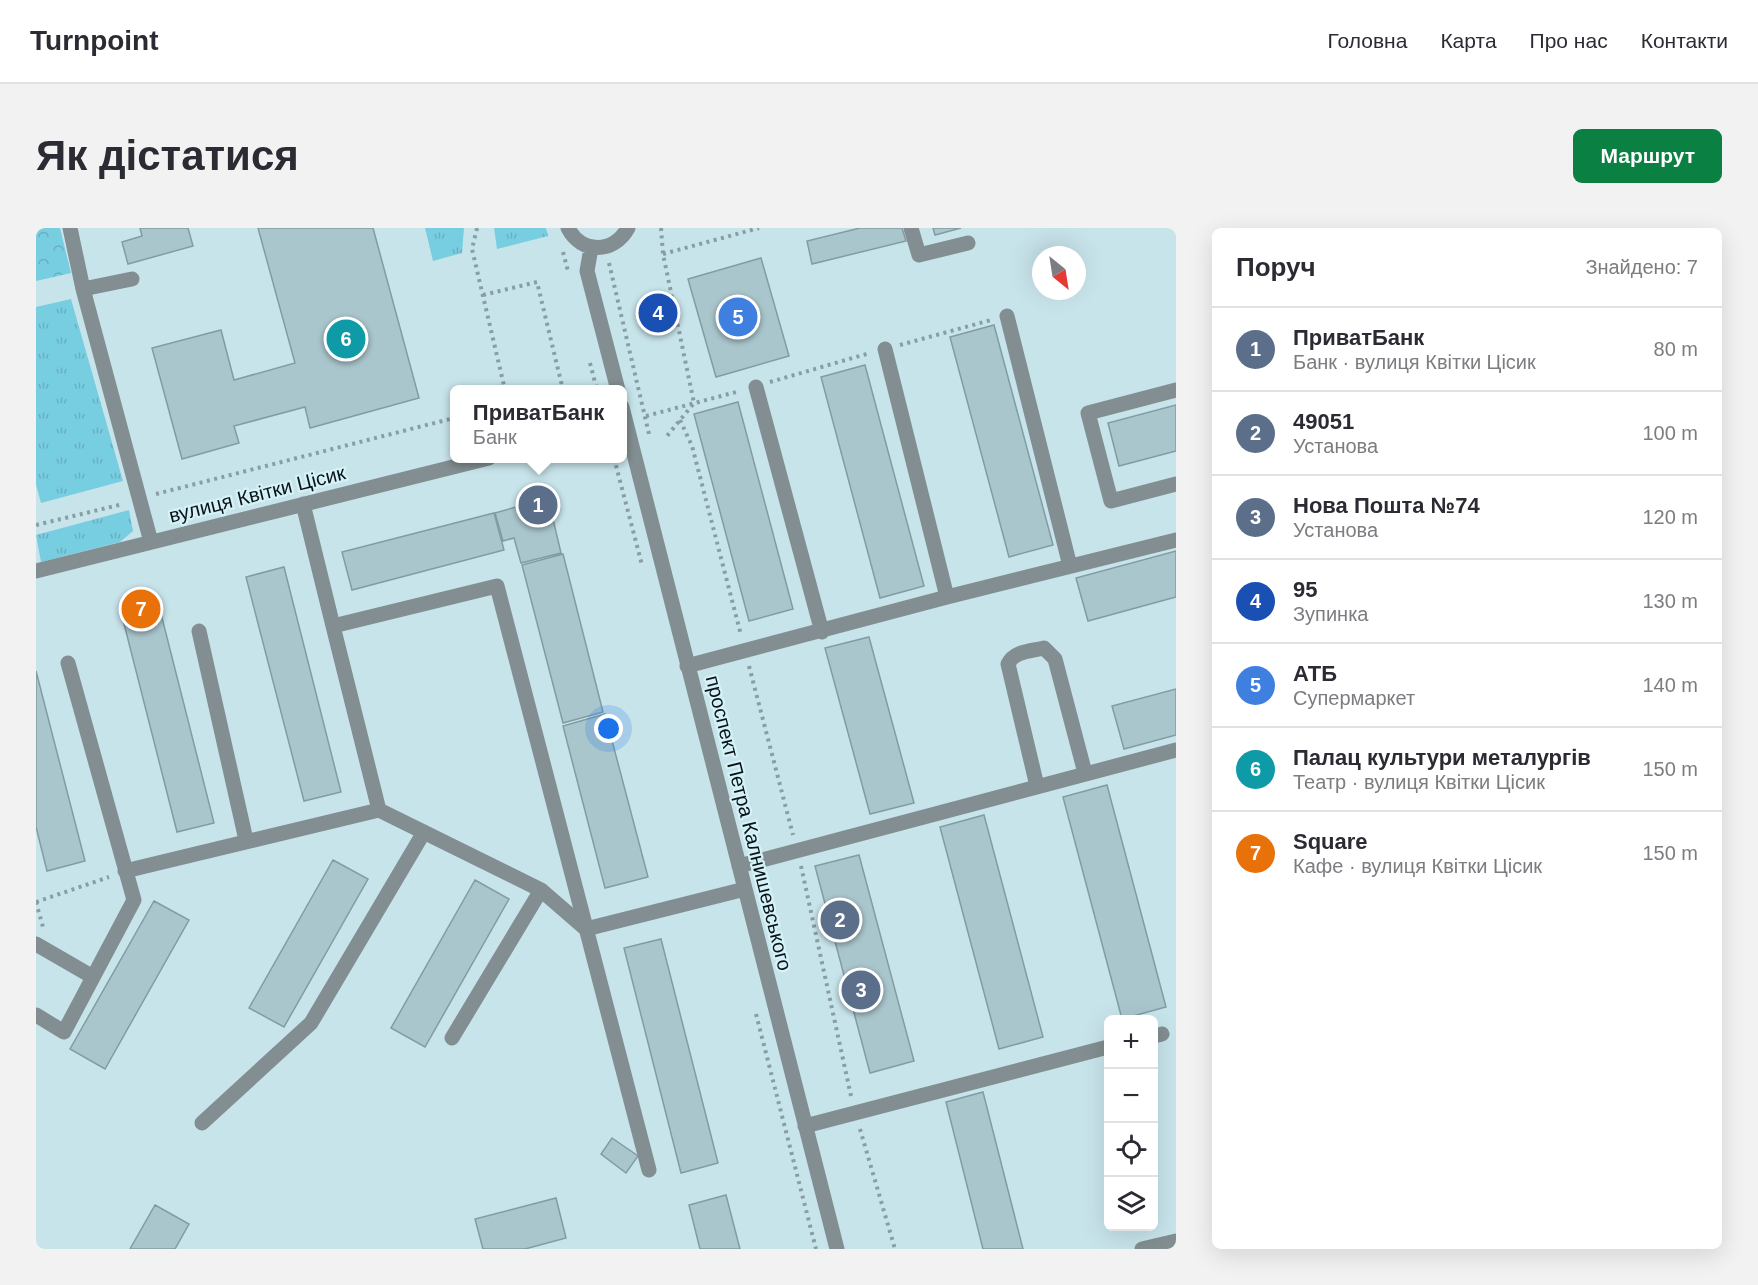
<!DOCTYPE html>
<html lang="uk">
<meta charset="utf-8">
<style>
body{margin:0;font-family:Arial,sans-serif;background:#f2f2f3;color:#2b2b33}
.controls{position:absolute;right:18px;bottom:18px;display:grid;overflow:hidden;border-radius:9px;box-shadow:0 6px 24px #0002}
.controls button{width:54px;height:54px;display:grid;place-items:center;padding:0;border:0;border-bottom:2px solid #e1e1e2;background:#fff;color:#2b2b33;font:30px sans-serif}
.compass{position:absolute;left:996px;top:18px;width:54px;height:54px;border-radius:50%;background:#fff;box-shadow:0 6px 24px #0002;rotate:150deg}
.you{position:absolute;left:573px;top:501px;width:21px;height:21px;margin:-15px;border:4px solid #fff;border-radius:50%;background:#1a73e8;box-shadow:0 0 0 9px #1a73e833}
.badge{display:grid;place-items:center;width:39px;height:39px;border-radius:50%;background:#0b8043;color:#fff;font-size:20px;font-weight:700}
.pin{position:absolute;translate:-50% -50%;border:3px solid #fff;box-shadow:0 2px 6px #0006}
.popup{position:absolute;left:414px;top:157px;width:177px;height:78px;box-sizing:border-box;display:grid;place-content:center;border-radius:9px;background:#fff;filter:drop-shadow(0 2px 4px #0005);font-size:20px;white-space:nowrap;color:#7c7c81}
.popup b{font-size:22px;color:#2b2b33}
.popup::after{content:'';position:absolute;left:50%;top:100%;margin-left:-12px;border:12px solid transparent;border-top-color:#fff}
.list{margin:0;padding:0;list-style:none}
h2{display:flex;justify-content:space-between;align-items:center;height:78px;margin:0;padding:0 24px;font-size:26px}
h2 small{font-size:20px;font-weight:400;color:#7c7c81}
.list li{display:grid;grid-template-columns:39px 1fr auto;gap:18px;align-items:center;box-sizing:border-box;height:84px;padding:0 24px;border-top:2px solid #e1e1e2}
.list b{display:block;font-size:22px;white-space:nowrap}
.list p{margin:0;font-size:20px;white-space:nowrap;color:#7c7c81}
.list em{font-size:20px;font-style:normal;color:#7c7c81}
.icon{flex:none;width:33px;height:33px;fill:none;stroke:currentColor;stroke-width:2;stroke-linecap:round;stroke-linejoin:round}
.map{position:relative;flex:none;width:1140px;height:1021px;overflow:hidden;border-radius:9px}
header{display:flex;align-items:center;gap:36px;box-sizing:border-box;height:84px;padding:0 30px;background:#fff;border-bottom:2px solid #e1e1e2}
header strong{font-size:28px}
nav{display:flex;gap:33px;margin-inline-start:auto;font-size:21px}
.intro{display:flex;align-items:center;justify-content:space-between;box-sizing:border-box;height:144px;padding:0 36px}
h1{margin:0;font-size:42px}
.button{padding:15px 27px;border-radius:9px;background:#0b8043;color:#fff;font-size:21px;font-weight:700}
main{display:flex;gap:36px;padding:0 36px}
aside{flex:1;background:#fff;border-radius:9px;box-shadow:0 6px 24px #0002}
.map>svg:first-child{display:block}
</style>
<header>
<strong>Turnpoint</strong>
<nav><a>Головна</a><a>Карта</a><a>Про нас</a><a>Контакти</a></nav>
</header>
<div class="intro"><h1>Як дістатися</h1><a class="button">Маршрут</a></div>
<main>
<div class="map">
<svg width="1140" height="1021" viewBox="0 0 1140 1021">
<defs>
<pattern id="grass-tufts" width="24" height="20" patternUnits="userSpaceOnUse" patternTransform="scale(1.5)"><rect width="24" height="20" fill="#78cee1"/><path d="M3 7l-1-3M5 7V3M7 7l1-3M15 17l-1-3M17 17v-4M19 17l1-3" fill="none" stroke="#66b0c0"/></pattern>
<pattern id="park-crowns" width="20" height="18" patternUnits="userSpaceOnUse" patternTransform="scale(1.5)"><rect width="20" height="18" fill="#78cee1"/><path d="M2 6a3 3 0 1 1 6 0M12 15a3 3 0 1 1 6 0" fill="none" stroke="#66b0c0"/></pattern>
</defs>
<rect width="100%" height="100%" fill="#c8e4eb"/>
<path fill="url(#grass-tufts)" d="M 389,0 L 428,0 L 426,25 L 397,33 Z
M 458,0 L 510,0 L 512,8 L 461,21 Z
M 35,71 L 87,253 L 5,275 L 0,257 L 0,79 Z
M 93,282 L 97,303 L 84,314 L 5,334 L 0,307 Z"/>
<path fill="url(#park-crowns)" d="M 0,0 L 24,0 L 35,45 L 0,53 Z"/>
<path fill="#aac6cd" stroke="#819ca2" stroke-width="1.5" d="M 104,0 L 152,0 L 157,18 L 92,36 L 86,14 L 106,8 Z
M 222,0 L 337,0 L 383,170 L 274,200 L 269,179 L 198,198 L 203,215 L 146,231 L 116,120 L 185,102 L 198,152 L 259,135 Z
M 824,0 L 866,0 L 870,13 L 776,36 L 771,13 Z
M 897,0 L 925,0 L 899,7 Z
M 725,30 L 753,128 L 680,149 L 652,51 Z
M 958,97 L 1017,317 L 973,329 L 914,109 Z
M 829,137 L 888,358 L 844,370 L 785,149 Z
M 702,174 L 757,381 L 713,393 L 658,186 Z
M 1140,177 L 1140,223 L 1083,238 L 1072,195 Z
M 512,270 L 525,325 L 485,335 L 478,310 L 467,313 L 459,285 Z
M 458,285 L 468,322 L 316,362 L 306,324 Z
M 1140,323 L 1140,369 L 1052,393 L 1040,350 Z
M 527,326 L 567,484 L 527,495 L 486,337 Z
M 248,339 L 305,564 L 268,573 L 210,349 Z
M 121,370 L 178,595 L 141,604 L 84,380 Z
M 833,409 L 878,575 L 834,586 L 789,420 Z
M 0,443 L 49,633 L 11,643 L 0,599 Z
M 1140,461 L 1140,507 L 1088,521 L 1076,478 Z
M 569,486 L 612,649 L 569,660 L 527,498 Z
M 1071,557 L 1130,779 L 1086,791 L 1027,569 Z
M 948,587 L 1007,809 L 963,821 L 904,599 Z
M 823,627 L 878,833 L 834,845 L 779,638 Z
M 297,632 L 332,651 L 248,799 L 213,780 Z
M 439,652 L 473,671 L 389,819 L 355,800 Z
M 118,673 L 153,692 L 69,841 L 34,821 Z
M 625,711 L 682,935 L 645,945 L 588,720 Z
M 947,864 L 987,1021 L 947,1021 L 910,874 Z
M 576,910 L 602,928 L 590,945 L 565,926 Z
M 690,967 L 704,1021 L 664,1021 L 653,977 Z
M 520,970 L 530,1010 L 489,1021 L 447,1021 L 439,991 Z
M 119,977 L 153,996 L 139,1021 L 94,1021 Z"/>
<g fill="none" stroke-linecap="round" stroke-linejoin="round">
<path stroke="#889ea3" stroke-width="4" stroke-dasharray="3 4.5" stroke-linecap="butt" d="M 441,0 L 436,21 L 469,162
M 625,0 L 627,26 L 658,175 L 631,208
M 527,24 L 532,43
M 627,26 L 723,0
M 573,35 L 613,206
M 447,67 L 501,54 L 527,162
M 864,117 L 955,92
M 554,135 L 561,162
M 734,154 L 834,125
M 610,188 L 704,163
M 644,192 L 656,218 L 705,407
M 578,230 L 606,337
M 120,266 L 418,190
M 0,297 L 87,276
M 713,438 L 757,607
M 765,638 L 815,868
M 0,674 L 73,649
M 0,674 L 7,699
M 720,786 L 780,1021
M 824,901 L 859,1021"/>
<path stroke="#828e91" stroke-width="15" d="M 34,0 L 47,61 L 115,314
M 532,0 C 545,26 578,26 592,0
M 875,0 L 883,27 L 932,15
M 555,20 L 551,43 L 582,162
M 47,61 L 96,51
M 971,88 L 1034,338
M 849,121 L 911,369
M 720,159 L 786,404
M 1140,162 L 1052,185 L 1075,273 L 1140,256
M 586,179 L 801,1021
M 267,276 L 297,398
M 0,343 L 453,230
M 163,403 L 210,612
M 651,438 L 911,369 L 1140,312
M 1001,558 L 972,436 C 978,423 995,423 1008,420 L 1019,431 L 1049,545
M 343,582 L 505,662 L 550,701 L 709,661
M 703,638 L 1140,522
M 89,643 L 343,582 L 297,398 L 461,358 L 613,942
M 0,716 L 57,749
M 0,787 L 28,804 L 98,672 L 32,435
M 1118,808 L 1126,806
M 416,810 L 505,662
M 166,895 L 275,795 L 388,604
M 769,898 L 1072,819
M 1106,1021 L 1140,1013"/>
</g>
<g text-anchor="middle" dominant-baseline="central" stroke-width="4.5" stroke-linejoin="round" paint-order="stroke">
<g font-size="20" fill="#0a1416" stroke="#d5f2f9">
<text transform="translate(221 266) rotate(-14)">вулиця Квітки Цісик</text>
<text transform="translate(713 595) rotate(76)">проспект Петра Калнишевського</text>
</g>
</g>
</svg>
<div class="controls">
<button>+</button>
<button>−</button>
<button><svg class="icon" aria-label="locate" viewBox="0 0 24 24"><circle cx="12" cy="12" r="6"/><path d="M12 2v4M12 18v4M2 12h4M18 12h4"/></svg></button>
<button><svg class="icon" aria-label="layers" viewBox="0 0 24 24"><path d="M12 4l9 5-9 5-9-5zM3 14l9 5 9-5"/></svg></button>
</div>
<svg class="compass" viewBox="-18 -18 36 36"><path d="M0-13l5 13h-10z" fill="#e53935"/><path d="M0 13l5-13h-10z" fill="#7c7c81"/></svg>
<div class="you"></div>
<div class="pin badge" style="left:502px;top:277px;background:#5c6f8a">1</div>
<div class="popup"><b>ПриватБанк</b>Банк</div>
<div class="pin badge" style="left:804px;top:692px;background:#5c6f8a">2</div>
<div class="pin badge" style="left:825px;top:762px;background:#5c6f8a">3</div>
<div class="pin badge" style="left:622px;top:85px;background:#1a4fb4">4</div>
<div class="pin badge" style="left:702px;top:89px;background:#3f7fe0">5</div>
<div class="pin badge" style="left:310px;top:111px;background:#0f9aa8">6</div>
<div class="pin badge" style="left:105px;top:381px;background:#e8710a">7</div>
</div>
<aside>
<h2>Поруч<small>Знайдено: 7</small></h2>
<ul class="list">
<li><span class="badge" style="background:#5c6f8a">1</span><div><b>ПриватБанк</b><p>Банк · вулиця Квітки Цісик</p></div><em>80 m</em></li>
<li><span class="badge" style="background:#5c6f8a">2</span><div><b>49051</b><p>Установа</p></div><em>100 m</em></li>
<li><span class="badge" style="background:#5c6f8a">3</span><div><b>Нова Пошта №74</b><p>Установа</p></div><em>120 m</em></li>
<li><span class="badge" style="background:#1a4fb4">4</span><div><b>95</b><p>Зупинка</p></div><em>130 m</em></li>
<li><span class="badge" style="background:#3f7fe0">5</span><div><b>АТБ</b><p>Супермаркет</p></div><em>140 m</em></li>
<li><span class="badge" style="background:#0f9aa8">6</span><div><b>Палац культури металургів</b><p>Театр · вулиця Квітки Цісик</p></div><em>150 m</em></li>
<li><span class="badge" style="background:#e8710a">7</span><div><b>Square</b><p>Кафе · вулиця Квітки Цісик</p></div><em>150 m</em></li>
</ul>
</aside>
</main>
